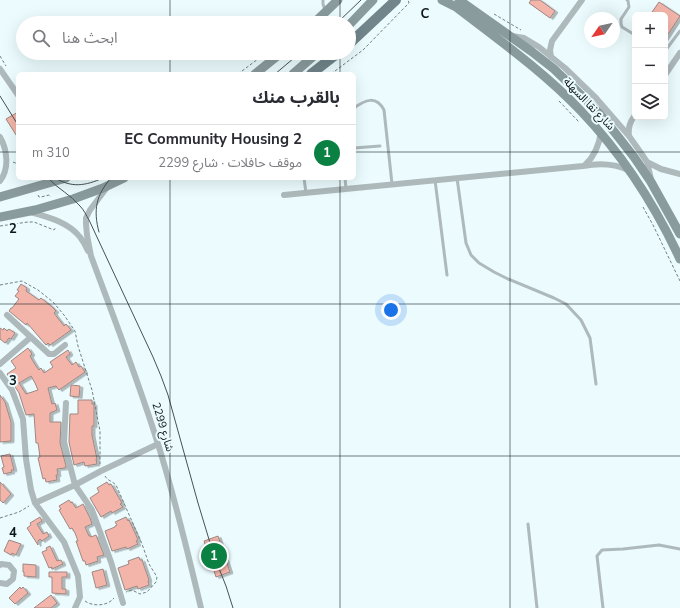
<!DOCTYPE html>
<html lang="ar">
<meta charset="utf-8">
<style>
body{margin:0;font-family:"Nunito Sans","Noto Sans Arabic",sans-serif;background:#f2f2f3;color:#2b2b33;direction:rtl}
.controls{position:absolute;right:12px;top:12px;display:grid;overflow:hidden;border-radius:6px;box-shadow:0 4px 16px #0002}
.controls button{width:36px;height:36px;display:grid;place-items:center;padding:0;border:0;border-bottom:1px solid #e1e1e2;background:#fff;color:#2b2b33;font:20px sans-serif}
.compass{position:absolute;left:584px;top:12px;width:36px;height:36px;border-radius:50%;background:#fff;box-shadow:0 4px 16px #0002;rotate:236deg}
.you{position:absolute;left:391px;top:310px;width:14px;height:14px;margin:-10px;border:3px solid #fff;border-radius:50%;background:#1a73e8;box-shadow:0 0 0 6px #1a73e833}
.badge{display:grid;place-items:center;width:26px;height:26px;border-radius:50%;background:#0b8043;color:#fff;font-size:13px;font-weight:700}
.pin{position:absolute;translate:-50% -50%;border:2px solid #fff;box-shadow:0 1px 4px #0006}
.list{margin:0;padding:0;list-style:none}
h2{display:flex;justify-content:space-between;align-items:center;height:52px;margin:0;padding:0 16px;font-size:17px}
h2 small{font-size:13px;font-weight:400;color:#7c7c81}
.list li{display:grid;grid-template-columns:26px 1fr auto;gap:12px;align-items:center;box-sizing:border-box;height:56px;padding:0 16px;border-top:1px solid #e1e1e2}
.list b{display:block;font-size:15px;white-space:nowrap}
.list p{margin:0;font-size:13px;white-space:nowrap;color:#7c7c81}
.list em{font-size:13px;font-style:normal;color:#7c7c81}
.icon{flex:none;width:22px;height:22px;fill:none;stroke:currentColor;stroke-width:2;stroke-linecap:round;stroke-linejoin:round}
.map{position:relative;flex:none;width:680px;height:608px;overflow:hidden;direction:ltr}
.search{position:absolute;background:#fff;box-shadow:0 4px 16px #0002;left:16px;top:16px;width:340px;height:44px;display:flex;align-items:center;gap:10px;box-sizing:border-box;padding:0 14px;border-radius:22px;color:#7c7c81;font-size:15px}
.panel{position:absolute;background:#fff;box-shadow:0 4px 16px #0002;left:16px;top:72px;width:340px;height:108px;border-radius:6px;direction:rtl}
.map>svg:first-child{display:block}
</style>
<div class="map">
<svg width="680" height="608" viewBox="0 0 680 608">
<defs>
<filter id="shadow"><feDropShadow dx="3" dy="1.5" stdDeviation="0" flood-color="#0004"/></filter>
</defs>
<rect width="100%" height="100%" fill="#ebfbfe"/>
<path fill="#f3b5a9" stroke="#9f8783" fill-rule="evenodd" filter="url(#shadow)" d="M 531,0 L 540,0 L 555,11 L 550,18 L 529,3 Z
M 659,2 L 680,16 L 665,39 L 665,15 L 650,15 Z
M 18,112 L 18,138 L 6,119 Z
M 21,284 L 27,288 L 26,291 L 29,293 L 39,300 L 41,298 L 51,306 L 56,311 L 54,313 L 57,317 L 64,326 L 66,324 L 71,330 L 50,345 L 48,343 L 46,345 L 27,323 L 26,325 L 9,311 L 11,308 L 12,308 L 19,299 L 15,296 L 19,291 L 17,290 Z
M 0,328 L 3,330 L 4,328 L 7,331 L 9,329 L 15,333 L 11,339 L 9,338 L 5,343 L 0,339 Z
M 28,348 L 32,354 L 30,356 L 36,366 L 39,370 L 41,368 L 44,373 L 53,367 L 50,362 L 68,350 L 70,354 L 66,357 L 72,365 L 76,362 L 79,367 L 81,366 L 85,372 L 59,390 L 56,386 L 48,388 L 52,404 L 55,403 L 57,410 L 50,413 L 50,422 L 61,422 L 60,443 L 66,466 L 65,467 L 65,468 L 57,469 L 58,475 L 56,475 L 57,480 L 46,482 L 45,478 L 43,479 L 38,458 L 40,457 L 38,443 L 36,443 L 34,414 L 26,415 L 19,393 L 7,374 L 16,368 L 11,361 ZM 31,376 L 35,383 L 38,390 L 26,394 L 19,383 Z
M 71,385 L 80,386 L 79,397 L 70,396 Z
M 0,395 L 5,402 L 11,422 L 11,441 L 0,442 Z
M 78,400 L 92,400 L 92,404 L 94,404 L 94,426 L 92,426 L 92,435 L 97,459 L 96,459 L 97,464 L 85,466 L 84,462 L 74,465 L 69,442 L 70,414 L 78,414 Z
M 10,454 L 14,470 L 11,470 L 12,472 L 4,474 L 2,468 L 4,467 L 1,456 Z
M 0,482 L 11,494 L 3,503 L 0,500 Z
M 107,482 L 109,485 L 111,484 L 119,498 L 122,503 L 120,504 L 123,507 L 112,513 L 111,511 L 101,517 L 90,498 L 99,492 L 97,488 Z
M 69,500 L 71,503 L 72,502 L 76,508 L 83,504 L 90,518 L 92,524 L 85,527 L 89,536 L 91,536 L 91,537 L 96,535 L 104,555 L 97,557 L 98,561 L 86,565 L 85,561 L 83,561 L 76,541 L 78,541 L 75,533 L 72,528 L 70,529 L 59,510 L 61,509 L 59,506 Z
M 40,517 L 42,521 L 37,524 L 43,534 L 47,532 L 49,536 L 42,541 L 40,539 L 38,541 L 38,545 L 27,528 L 31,525 L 30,523 Z
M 126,517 L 128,521 L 129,520 L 136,535 L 138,540 L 136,541 L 138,544 L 127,549 L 126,547 L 112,551 L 105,531 L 115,527 L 115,526 L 117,525 L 115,522 Z
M 218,536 L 230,572 L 216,577 L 204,541 Z
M 9,540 L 21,544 L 16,555 L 12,553 L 11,555 L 4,551 Z
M 50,546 L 57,561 L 61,560 L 63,564 L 52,569 L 52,567 L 49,568 L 42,552 L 47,550 L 46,548 Z
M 139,557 L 140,560 L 142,560 L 149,580 L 148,581 L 149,585 L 138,589 L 137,586 L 125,590 L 118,568 L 129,564 L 128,561 Z
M 23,564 L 36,565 L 36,577 L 24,576 L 24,572 L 23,572 Z
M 103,569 L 107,585 L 96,588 L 92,572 Z
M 49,572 L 67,572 L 67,577 L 62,577 L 62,589 L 66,589 L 66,594 L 52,593 L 52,577 L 49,577 Z
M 20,587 L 21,589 L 23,587 L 28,593 L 15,604 L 9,598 Z
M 51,595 L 57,603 L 51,608 L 34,608 Z"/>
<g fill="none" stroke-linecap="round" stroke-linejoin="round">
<path stroke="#738082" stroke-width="1" stroke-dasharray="3 2" stroke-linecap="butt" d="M 494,14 L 521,30
M 302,23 L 307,18
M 0,56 L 6,66
M 238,74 L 266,53
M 331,74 L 363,50 L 409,3 L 408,0
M 559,101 L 579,122
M 13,162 L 18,164
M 38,195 L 39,197 L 41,197 L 49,195 L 51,197
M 643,207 L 653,225 L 680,281
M 0,226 L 28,222 L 34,222 L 54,230 L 56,227
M 0,285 L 22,281 L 38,290 L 53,302 L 64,315 L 75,331 L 78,346 L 92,390 L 100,431 L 100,464
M 105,476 C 108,481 112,481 116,485 L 142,544 L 149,564 L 157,577 L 156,582 L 147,592 L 140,594 L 132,590 L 126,592
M 0,518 L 19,512 L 29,506
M 85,601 C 93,607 108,606 114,598"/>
<path stroke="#aeb9bc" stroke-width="3" d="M 323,0 L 323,4 L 325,10
M 627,0 L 628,1 L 629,7 L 621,19 L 621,24 L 622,27 L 635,35
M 665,51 L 680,31
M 354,108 C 365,100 376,95 384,110 L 392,184
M 354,148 L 380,146
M 304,178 L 306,193
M 345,178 L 346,189
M 457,178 L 466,243 L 471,255 L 479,263 L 494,272 L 508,279 L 554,298 L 566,304 L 581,320 L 590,338 L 596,384
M 435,180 L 447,275
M 528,524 L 537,608
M 603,608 L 597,556 L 602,550 L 623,549 L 659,545 L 680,549"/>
<path stroke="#aeb9bc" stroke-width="6" d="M 512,36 L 524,38 L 539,47 L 565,68 L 596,98 L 629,136 L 641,153 L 647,162 L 651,179
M 551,57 L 550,50 L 552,41 L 582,0
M 0,69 L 18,95
M 665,75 L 680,53
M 629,136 C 628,127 630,122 635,115
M 0,137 C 8,151 9,169 0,181
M 647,162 L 661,169 L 680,174
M 585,165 C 595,156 599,146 601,132
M 108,186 L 90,210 L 86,218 L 86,224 L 87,235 L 91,256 C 114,318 138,380 158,444 C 175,498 188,553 201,608
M 284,195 L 583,166 C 599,163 613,163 628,170
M 30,212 C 48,217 68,222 80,237 C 83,241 86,246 88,251
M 7,315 L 49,354 L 54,354 L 65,345
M 0,364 L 31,337
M 0,373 L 12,390 L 23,419 L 26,459 L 31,490 L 35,503 L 64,542 L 78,576 L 80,597 L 75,608
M 66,403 L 64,442 L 75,485 L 92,510 L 111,562 L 123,603
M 35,503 L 75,485 L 101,471 L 158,444
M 0,565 L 1,564 L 9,565 L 14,571 L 13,579 L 7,584 L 0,583"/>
<path stroke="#8a9b9e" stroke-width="9" d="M 442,0 L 456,7 C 499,40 544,72 581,111 C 622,154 655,205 680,259
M 459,0 L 531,51 L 554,69 L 582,96 L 600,114 L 616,134 L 634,157 L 651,182 L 680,234
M 314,23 L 338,0
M 349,25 L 373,0
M 255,74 L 281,53
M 293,74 L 317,53
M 0,197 L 66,178
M 0,217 L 35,210 L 73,199 L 103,188 L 124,178"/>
<path stroke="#71858a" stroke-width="10" d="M 349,44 L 396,0
M 311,74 L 338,53"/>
<path stroke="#475254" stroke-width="1" d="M 337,23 L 361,0
M 275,74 L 300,53
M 0,96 L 18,125
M 48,178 C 58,189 71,195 80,206 C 84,210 86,215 89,220 L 153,357 L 161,376 L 168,395 L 198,503 L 214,556 L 226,586 L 233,608
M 55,178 C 72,188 85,186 103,178
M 99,232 C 93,210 96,195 111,178"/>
</g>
<path fill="none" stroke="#0d1719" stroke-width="1" stroke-opacity="0.55" d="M 170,0 L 170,23M 340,0 L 340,23M 510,0 L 510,608M 170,53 L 170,74M 340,53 L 340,74M 0,152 L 18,152M 354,152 L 680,152M 170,178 L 170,608M 340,178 L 340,608M 0,304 L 680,304M 0,456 L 680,456"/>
<g text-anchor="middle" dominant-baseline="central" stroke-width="4" stroke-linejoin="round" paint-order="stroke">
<g font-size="11" fill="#0d1719" stroke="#ebfbfe">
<text transform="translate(589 104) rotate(46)">شارع نقا السهلة</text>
<text transform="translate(163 427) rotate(73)">شارع 2299</text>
</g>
</g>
<g font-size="13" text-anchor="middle" font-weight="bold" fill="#0d1719" stroke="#ebfbfe" stroke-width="4" stroke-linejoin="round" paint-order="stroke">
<text x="425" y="18">C</text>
<text x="13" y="233">2</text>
<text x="13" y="385">3</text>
<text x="13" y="537">4</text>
</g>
</svg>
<div class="controls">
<button>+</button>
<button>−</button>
<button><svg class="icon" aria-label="layers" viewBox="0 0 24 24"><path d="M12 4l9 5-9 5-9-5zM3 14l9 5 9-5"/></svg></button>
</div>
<svg class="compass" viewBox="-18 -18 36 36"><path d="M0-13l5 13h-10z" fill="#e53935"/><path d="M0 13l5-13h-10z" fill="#7c7c81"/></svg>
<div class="you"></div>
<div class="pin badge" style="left:214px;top:556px">1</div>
<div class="search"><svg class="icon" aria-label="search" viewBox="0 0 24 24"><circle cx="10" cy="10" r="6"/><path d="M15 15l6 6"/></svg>ابحث هنا</div>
<section class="panel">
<h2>بالقرب منك<small></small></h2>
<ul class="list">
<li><span class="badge">1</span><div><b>EC Community Housing 2</b><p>موقف حافلات · شارع 2299</p></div><em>310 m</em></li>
</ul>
</section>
</div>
